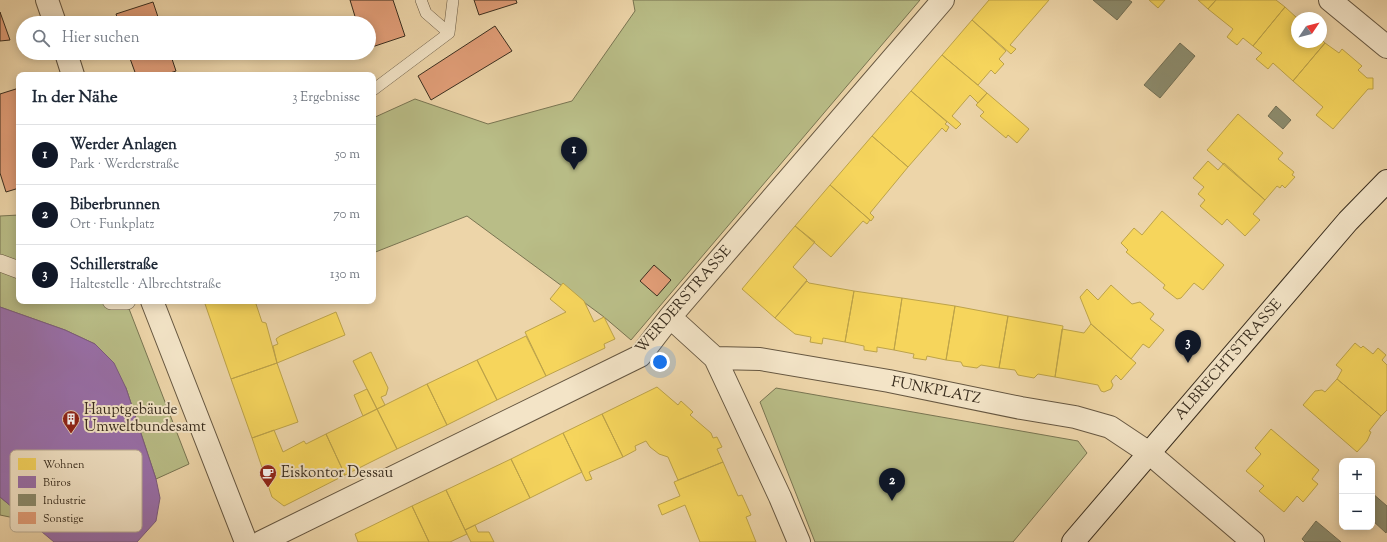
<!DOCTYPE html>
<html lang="de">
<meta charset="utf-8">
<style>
body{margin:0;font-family:"Sorts Mill Goudy",serif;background:#f6f6f7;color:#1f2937}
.controls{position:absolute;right:12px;bottom:12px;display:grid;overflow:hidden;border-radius:8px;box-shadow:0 2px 10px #0003}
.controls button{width:36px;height:36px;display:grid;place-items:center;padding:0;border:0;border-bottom:1px solid #e0e1e3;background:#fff;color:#1f2937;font:20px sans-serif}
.compass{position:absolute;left:1291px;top:12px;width:36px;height:36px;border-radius:50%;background:#fff;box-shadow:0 2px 10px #0003;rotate:55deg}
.you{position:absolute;left:660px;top:362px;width:14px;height:14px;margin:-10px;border:3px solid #fff;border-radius:50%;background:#1a73e8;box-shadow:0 0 0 6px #1a73e833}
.badge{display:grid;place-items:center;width:26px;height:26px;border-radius:50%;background:#111827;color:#fff;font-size:13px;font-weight:700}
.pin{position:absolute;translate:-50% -33px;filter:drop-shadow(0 1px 2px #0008)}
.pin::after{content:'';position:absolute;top:21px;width:14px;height:12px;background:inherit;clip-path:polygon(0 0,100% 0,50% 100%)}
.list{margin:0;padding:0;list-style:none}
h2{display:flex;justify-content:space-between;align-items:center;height:52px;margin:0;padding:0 16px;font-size:17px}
h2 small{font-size:13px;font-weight:400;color:#747a83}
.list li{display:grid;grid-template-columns:26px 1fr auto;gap:12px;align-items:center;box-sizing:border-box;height:60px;padding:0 16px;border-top:1px solid #e0e1e3}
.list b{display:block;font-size:15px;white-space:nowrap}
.list p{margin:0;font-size:13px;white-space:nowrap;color:#747a83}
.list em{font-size:13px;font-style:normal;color:#747a83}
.icon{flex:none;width:22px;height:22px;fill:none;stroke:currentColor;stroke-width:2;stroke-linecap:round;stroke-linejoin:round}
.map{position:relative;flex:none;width:1387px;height:542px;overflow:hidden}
.search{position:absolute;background:#fff;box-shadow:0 2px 10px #0003;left:16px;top:16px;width:360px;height:44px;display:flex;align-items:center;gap:10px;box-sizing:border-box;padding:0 14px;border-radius:22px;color:#747a83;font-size:15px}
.panel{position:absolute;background:#fff;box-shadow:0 2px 10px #0003;left:16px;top:72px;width:360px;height:232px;border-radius:8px}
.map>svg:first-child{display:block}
</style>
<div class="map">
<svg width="1387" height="542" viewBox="0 0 1387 542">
<rect width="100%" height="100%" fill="#edd5a9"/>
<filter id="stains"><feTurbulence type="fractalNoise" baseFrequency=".005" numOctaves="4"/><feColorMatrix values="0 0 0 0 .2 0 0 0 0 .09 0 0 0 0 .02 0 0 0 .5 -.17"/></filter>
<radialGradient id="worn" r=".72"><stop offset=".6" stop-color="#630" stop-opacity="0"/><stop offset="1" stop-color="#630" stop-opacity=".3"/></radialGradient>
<path fill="#b9bd87" stroke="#797552" d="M 633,0 L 920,0 L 631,340 L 604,317 L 467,216 L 373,253 L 373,118 L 415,99 L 488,124 L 572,101 L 635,11 Z
M 19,215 L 19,301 L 126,301 L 189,464 L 156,479 L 126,388 L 95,344 L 65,330 L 0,307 L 0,216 Z
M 776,388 L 1078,441 L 1087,453 L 1013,542 L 815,542 L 760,402 Z
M 0,497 L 25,518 L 24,520 L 0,515 Z"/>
<path fill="#f6d55c" stroke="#bda349" d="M 989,0 L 1049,0 L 1010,45 L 1016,49 L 1011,54 L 972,20 Z
M 1149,0 L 1165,0 L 1158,8 Z
M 1198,0 L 1216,0 L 1208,9 Z
M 1216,0 L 1276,0 L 1285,7 L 1253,46 L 1243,38 L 1237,45 L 1227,37 L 1233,29 L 1208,9 Z
M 1285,7 L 1297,18 L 1297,42 L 1321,42 L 1321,39 L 1325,43 L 1293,81 L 1273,63 L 1268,69 L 1256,59 L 1262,53 L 1253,46 Z
M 972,20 L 1006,51 L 999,59 L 1004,64 L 995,74 L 991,70 L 978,85 L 942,55 Z
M 1325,43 L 1339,53 L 1342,49 L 1362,66 L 1358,70 L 1367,78 L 1373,78 L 1373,89 L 1368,89 L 1333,129 L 1316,115 L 1323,107 L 1293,81 Z
M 942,55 L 987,93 L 978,103 L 970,95 L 952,116 L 961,124 L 956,129 L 911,91 Z
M 911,91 L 947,122 L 945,124 L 949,127 L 946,132 L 942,128 L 908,167 L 872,136 Z
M 987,93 L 1029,129 L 1017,143 L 1008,135 L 1006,138 L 980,116 L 984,112 L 976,105 Z
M 1238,114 L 1283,153 L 1278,159 L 1294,172 L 1292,175 L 1295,177 L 1285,188 L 1282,185 L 1280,188 L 1277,186 L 1265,200 L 1207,150 Z
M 872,136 L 908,167 L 870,213 L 874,217 L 871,221 L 830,185 Z
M 1208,161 L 1218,170 L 1224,163 L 1265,200 L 1253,214 L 1260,220 L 1245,236 L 1227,219 L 1222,225 L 1200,206 L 1205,200 L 1198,194 L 1204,187 L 1193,178 Z
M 830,185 L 870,220 L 867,224 L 863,221 L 831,257 L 795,226 Z
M 1162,211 L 1224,265 L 1203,290 L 1194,283 L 1181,298 L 1177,299 L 1163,288 L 1165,285 L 1126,252 L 1128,250 L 1121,243 L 1134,228 L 1142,235 Z
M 795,226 L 815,242 L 793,267 L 807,280 L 775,318 L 742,289 Z
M 807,281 L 809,283 L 854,291 L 845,342 L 823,338 L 822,344 L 810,342 L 811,337 L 795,334 L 775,318 Z
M 563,283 L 584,301 L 594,322 L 604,317 L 615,339 L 604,344 L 605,348 L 546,376 L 525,332 L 566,312 L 550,299 Z
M 1111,285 L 1132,304 L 1140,302 L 1154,314 L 1150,319 L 1164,330 L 1149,348 L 1143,344 L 1131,359 L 1091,324 L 1080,297 L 1087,289 L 1098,300 Z
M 854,291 L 902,298 L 894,350 L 877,347 L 877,352 L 864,350 L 864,346 L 845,342 Z
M 902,298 L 955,306 L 946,360 L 927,356 L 926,360 L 913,358 L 914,354 L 894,350 Z
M 204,301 L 255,301 L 262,322 L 266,323 L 277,363 L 231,379 Z
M 955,306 L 1008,316 L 999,368 L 981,365 L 977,368 L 963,366 L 961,362 L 946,360 Z
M 336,312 L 345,335 L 277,363 L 273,346 L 278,344 L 276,339 L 280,336 Z
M 1008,316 L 1063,326 L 1055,377 L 1038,374 L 1034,378 L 1018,375 L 1015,370 L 999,368 Z
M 1091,324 L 1136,363 L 1121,380 L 1116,375 L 1111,381 L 1113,385 L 1111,389 L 1104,392 L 1101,391 L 1098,385 L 1055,377 L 1062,329 L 1084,333 Z
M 526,336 L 546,376 L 497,400 L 477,360 Z
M 1355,343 L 1361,348 L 1363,346 L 1373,354 L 1378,348 L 1386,355 L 1382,360 L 1387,365 L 1387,410 L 1381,416 L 1337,379 L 1342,370 L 1336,365 Z
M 371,352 L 388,388 L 386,395 L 381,397 L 385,405 L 377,409 L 353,361 Z
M 477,360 L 497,400 L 447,425 L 427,384 Z
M 277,363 L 298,422 L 252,438 L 231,379 Z
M 1337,379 L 1381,416 L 1369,431 L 1371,432 L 1367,441 L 1357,452 L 1303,405 L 1315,391 L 1322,390 L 1325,392 Z
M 427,384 L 447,425 L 397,449 L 377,409 Z
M 657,387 L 678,405 L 681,401 L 693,412 L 690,415 L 711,433 L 713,438 L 717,437 L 722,447 L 717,449 L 723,462 L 678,480 L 668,457 L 659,454 L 650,447 L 646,441 L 635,446 L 636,450 L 623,457 L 602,414 Z
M 367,389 L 377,409 L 363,416 L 354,395 Z
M 377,409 L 397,449 L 345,475 L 326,434 Z
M 602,414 L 623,457 L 589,472 L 592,479 L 586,481 L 563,433 Z
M 1271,429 L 1319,470 L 1312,479 L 1318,484 L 1303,502 L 1297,496 L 1284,512 L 1259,491 L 1264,486 L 1246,471 L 1261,454 L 1255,448 Z
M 274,430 L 283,452 L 304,441 L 306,444 L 326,434 L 345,475 L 284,506 L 272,497 L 252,438 Z
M 563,433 L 582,472 L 530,498 L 511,459 Z
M 511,459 L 530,498 L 465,530 L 446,490 Z
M 723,462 L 738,496 L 742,495 L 751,515 L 746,517 L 756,542 L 700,542 L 685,505 L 662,515 L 658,505 L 680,496 L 674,482 Z
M 446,490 L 467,534 L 450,542 L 429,542 L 412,506 Z
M 412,506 L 429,542 L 358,542 L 355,534 Z
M 475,525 L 478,532 L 489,532 L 494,542 L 471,542 L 465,530 Z"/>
<path fill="#9970ab" stroke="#7c5c81" d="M 0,307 L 65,330 L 95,344 L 114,363 L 126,388 L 156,479 L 160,498 L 156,521 L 137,542 L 54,542 L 0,497 Z"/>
<path fill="#8c8c6e" stroke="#737056" d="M 1093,0 L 1129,0 L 1132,2 L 1117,20 Z
M 1180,43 L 1195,56 L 1160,98 L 1144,85 Z
M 1276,106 L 1291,120 L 1283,129 L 1268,116 Z
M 1372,493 L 1387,506 L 1387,531 L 1386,533 L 1372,520 Z
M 1316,521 L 1341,542 L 1305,542 L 1302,539 Z"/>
<path fill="#e29e78" stroke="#392d1e" d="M 350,0 L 393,0 L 405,36 L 369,48 L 369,23 L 357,23 Z
M 474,0 L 516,0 L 517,3 L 479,15 Z
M 153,2 L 160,23 L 119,23 L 116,14 Z
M 0,12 L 10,40 L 0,41 Z
M 495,26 L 512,51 L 431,100 L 418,76 Z
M 128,53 L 170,53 L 176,71 L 164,75 L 136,75 Z
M 19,88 L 19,188 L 6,192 L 0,173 L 0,94 Z
M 654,265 L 671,280 L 657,296 L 640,281 Z"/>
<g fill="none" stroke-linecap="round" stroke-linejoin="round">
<g stroke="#665741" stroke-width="12">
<path id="service" d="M 421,0 L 426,13 L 449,33
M 373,90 L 449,33 L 453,0"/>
</g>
<g stroke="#665741" stroke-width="18">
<path id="pedestrian" d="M 0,263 L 19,270
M 111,301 L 127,301"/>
</g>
<g stroke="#665741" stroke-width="24">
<path id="minor" d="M 47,0 L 55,23
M 1330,0 L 1387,47
M 66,53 L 73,75
M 152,301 L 246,542
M 670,317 L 715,358 L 780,497 L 799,542
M 715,358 L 760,359 L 889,381 L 1021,408 L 1075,417 L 1110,427 L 1149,453 L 1253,542
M 261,542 L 640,356 L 670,317 L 943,0"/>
</g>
<g stroke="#392d1e" stroke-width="24">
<path id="secondary" d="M 1073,542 L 1348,221 L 1387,181"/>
</g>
<use href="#service" stroke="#f3e4c7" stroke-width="11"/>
<use href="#pedestrian" stroke="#f3e4c7" stroke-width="17"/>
<use href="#minor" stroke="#f3e4c7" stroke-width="22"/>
<use href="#secondary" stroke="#f3e4c7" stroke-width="22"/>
</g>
<defs>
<g id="building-pin" transform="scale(0.9)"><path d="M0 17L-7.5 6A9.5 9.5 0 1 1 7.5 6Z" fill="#8f2418" stroke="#f3e4c7"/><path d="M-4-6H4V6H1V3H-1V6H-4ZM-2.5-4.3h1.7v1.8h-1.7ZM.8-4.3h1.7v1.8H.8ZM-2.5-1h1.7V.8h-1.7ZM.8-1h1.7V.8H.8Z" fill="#fff"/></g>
<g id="cafe-pin" transform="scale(0.9)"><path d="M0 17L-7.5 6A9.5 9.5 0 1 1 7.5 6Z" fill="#8f2418" stroke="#f3e4c7"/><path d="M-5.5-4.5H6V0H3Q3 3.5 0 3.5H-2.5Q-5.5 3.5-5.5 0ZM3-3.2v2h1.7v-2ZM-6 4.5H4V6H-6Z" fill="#fff"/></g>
</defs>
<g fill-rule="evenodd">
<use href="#building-pin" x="71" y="419"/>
<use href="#cafe-pin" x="268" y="473"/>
</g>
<g text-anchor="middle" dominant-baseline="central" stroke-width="4" stroke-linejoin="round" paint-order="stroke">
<g font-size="15" fill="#392d1e" stroke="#f3e4c7">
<text transform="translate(684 300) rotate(-49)">WERDERSTRASSE</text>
<text transform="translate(1229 360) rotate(-49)">ALBRECHTSTRASSE</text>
<text transform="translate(936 391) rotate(11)">FUNKPLATZ</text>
</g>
<g font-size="15" fill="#392d1e" stroke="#f3e4c7" text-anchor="start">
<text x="84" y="410">Hauptgebäude<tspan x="84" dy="17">Umweltbundesamt</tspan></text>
<text x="281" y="473">Eiskontor Dessau</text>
</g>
</g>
<rect x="10" y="450" width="132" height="82" rx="6" fill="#f3e4c7" stroke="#bbad94" stroke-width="1"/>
<rect x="18" y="458" width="18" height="12" fill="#f6d55c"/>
<rect x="18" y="476" width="18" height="12" fill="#9970ab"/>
<rect x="18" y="494" width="18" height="12" fill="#8c8c6e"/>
<rect x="18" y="512" width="18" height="12" fill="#e29e78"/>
<g font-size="11" fill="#392d1e">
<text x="43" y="468">Wohnen</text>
<text x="43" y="486">Büros</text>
<text x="43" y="504">Industrie</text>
<text x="43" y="522">Sonstige</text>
</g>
<rect width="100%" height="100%" filter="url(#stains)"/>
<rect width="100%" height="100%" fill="url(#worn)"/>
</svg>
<div class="controls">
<button>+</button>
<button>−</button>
</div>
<svg class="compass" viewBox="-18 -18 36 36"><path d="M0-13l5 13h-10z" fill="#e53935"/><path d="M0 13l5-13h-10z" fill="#747a83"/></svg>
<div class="you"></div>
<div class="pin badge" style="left:574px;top:170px">1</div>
<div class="pin badge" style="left:892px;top:501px">2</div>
<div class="pin badge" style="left:1188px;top:363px">3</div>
<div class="search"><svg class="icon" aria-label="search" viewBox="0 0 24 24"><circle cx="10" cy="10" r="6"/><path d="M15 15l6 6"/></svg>Hier suchen</div>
<section class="panel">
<h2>In der Nähe<small>3 Ergebnisse</small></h2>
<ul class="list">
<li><span class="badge">1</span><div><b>Werder Anlagen</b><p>Park · Werderstraße</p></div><em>50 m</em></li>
<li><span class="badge">2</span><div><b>Biberbrunnen</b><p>Ort · Funkplatz</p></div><em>70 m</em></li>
<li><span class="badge">3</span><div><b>Schillerstraße</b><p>Haltestelle · Albrechtstraße</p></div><em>130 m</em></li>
</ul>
</section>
</div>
